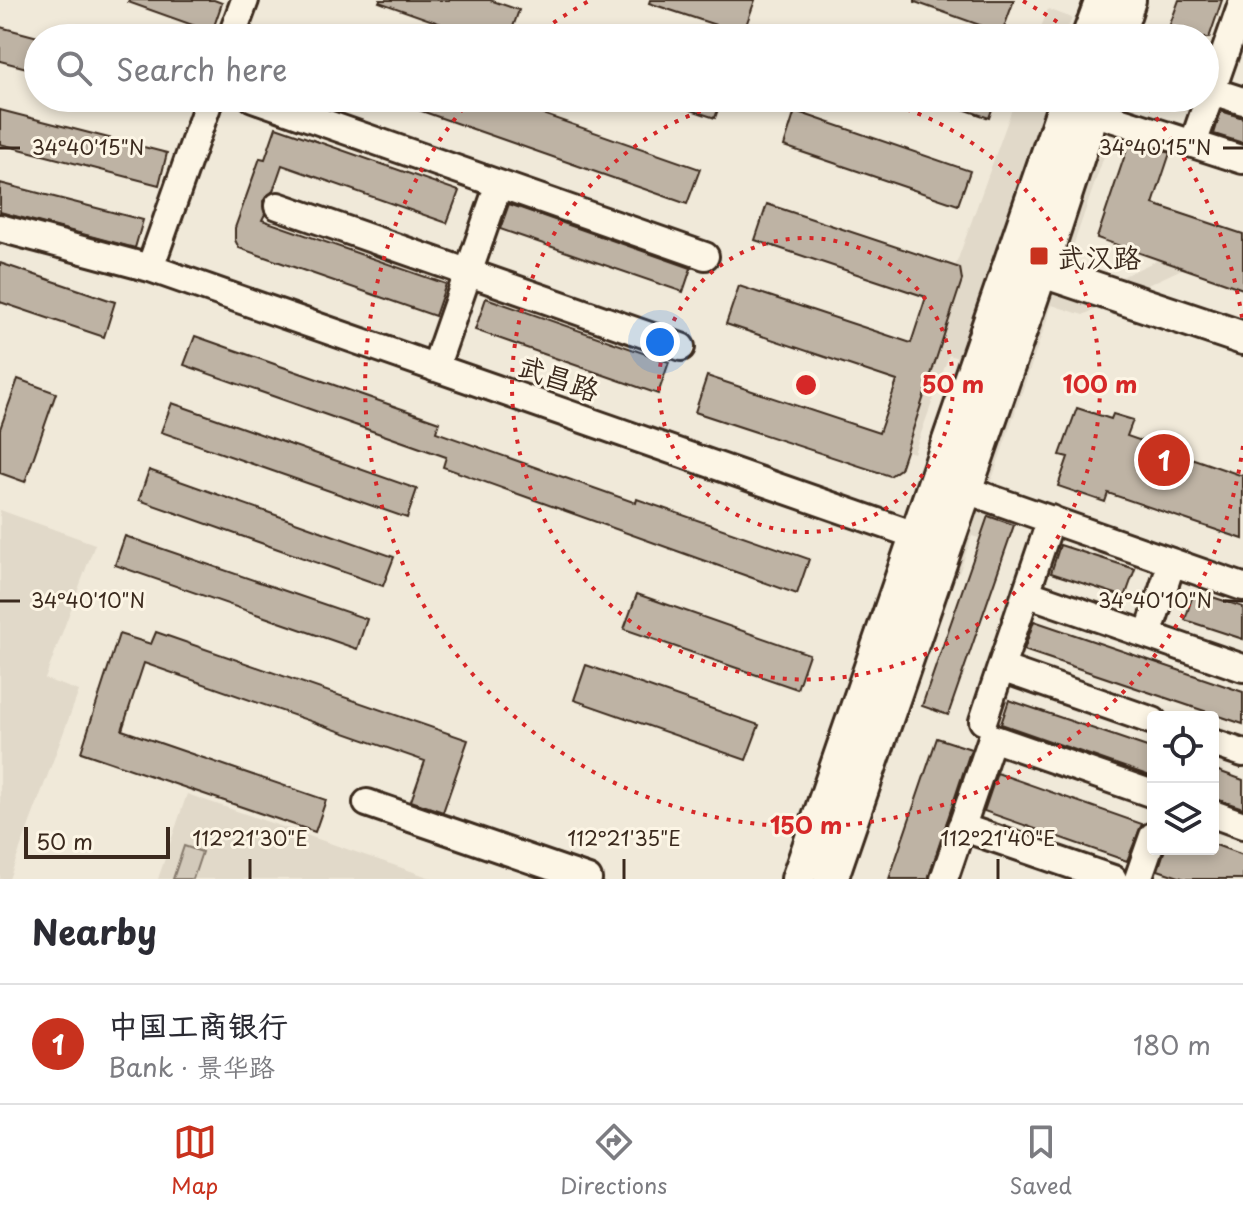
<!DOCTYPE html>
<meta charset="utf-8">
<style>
body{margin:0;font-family:"Playpen Sans","LXGW WenKai TC",sans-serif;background:#f2f2f3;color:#2b2b33}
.controls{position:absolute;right:24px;bottom:24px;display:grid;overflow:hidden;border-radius:8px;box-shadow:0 4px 12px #0003}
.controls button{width:72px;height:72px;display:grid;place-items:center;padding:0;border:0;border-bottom:2px solid #e1e1e2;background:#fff;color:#2b2b33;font:40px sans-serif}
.scale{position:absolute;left:24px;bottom:20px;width:146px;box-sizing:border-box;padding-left:8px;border:4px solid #3b2a1e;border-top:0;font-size:22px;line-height:28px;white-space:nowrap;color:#3b2a1e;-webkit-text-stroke:6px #fcf5e5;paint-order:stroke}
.you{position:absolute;left:660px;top:342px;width:28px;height:28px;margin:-20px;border:6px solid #fff;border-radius:50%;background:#1a73e8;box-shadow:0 0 0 12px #1a73e833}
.badge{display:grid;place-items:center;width:52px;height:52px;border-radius:50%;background:#c8321e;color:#fff;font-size:26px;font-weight:700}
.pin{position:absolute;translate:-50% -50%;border:4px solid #fff;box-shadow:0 2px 8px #0006}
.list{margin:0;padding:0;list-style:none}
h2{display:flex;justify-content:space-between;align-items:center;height:104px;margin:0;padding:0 32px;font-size:34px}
h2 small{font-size:26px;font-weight:400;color:#7c7c81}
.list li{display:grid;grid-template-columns:52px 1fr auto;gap:24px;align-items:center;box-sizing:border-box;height:120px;padding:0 32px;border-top:2px solid #e1e1e2}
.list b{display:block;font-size:30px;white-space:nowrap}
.list p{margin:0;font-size:26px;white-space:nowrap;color:#7c7c81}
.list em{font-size:26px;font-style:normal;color:#7c7c81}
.icon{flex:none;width:44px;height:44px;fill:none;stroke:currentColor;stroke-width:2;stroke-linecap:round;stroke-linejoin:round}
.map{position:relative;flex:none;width:1243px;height:879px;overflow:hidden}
.search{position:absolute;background:#fff;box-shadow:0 4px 12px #0003;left:24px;right:24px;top:24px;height:88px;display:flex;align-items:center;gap:20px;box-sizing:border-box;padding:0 28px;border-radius:44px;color:#7c7c81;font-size:30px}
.sheet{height:224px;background:#fff}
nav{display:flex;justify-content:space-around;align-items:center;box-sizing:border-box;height:112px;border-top:2px solid #e1e1e2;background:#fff;font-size:22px;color:#7c7c81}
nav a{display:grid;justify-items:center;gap:4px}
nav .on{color:#c8321e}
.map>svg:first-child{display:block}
</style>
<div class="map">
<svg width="1243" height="879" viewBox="0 0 1243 879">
<rect width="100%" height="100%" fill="#f0e9d9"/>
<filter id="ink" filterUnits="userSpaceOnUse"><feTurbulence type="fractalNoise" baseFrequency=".0125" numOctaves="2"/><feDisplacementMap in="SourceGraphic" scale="16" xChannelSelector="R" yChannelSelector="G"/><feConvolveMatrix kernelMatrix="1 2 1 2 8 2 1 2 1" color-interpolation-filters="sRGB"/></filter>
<g filter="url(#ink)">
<path fill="#e1d9c9" d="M 1048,9 L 1072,18 L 1064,38 L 1037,38 Z
M 1016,98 L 1043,98 L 1041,106 L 1113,130 L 1061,281 L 1090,292 L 1181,249 L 1184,268 L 1083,315 L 1052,305 L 981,511 L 1009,521 L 971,636 L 982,539 L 972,536 L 959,573 L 922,561 L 973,363 L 949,355 L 914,453 L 891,445 Z
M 0,510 L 95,544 L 45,679 L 79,691 L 9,879 L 0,879 Z
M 187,794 L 434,879 L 158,879 Z"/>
<path fill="#d2c9ba" stroke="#867a6c" stroke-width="2" d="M 184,846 L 202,852 L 193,879 L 173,879 Z"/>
<path fill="#beb3a4" stroke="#3b2a1e" stroke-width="2" d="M 129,0 L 214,0 L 222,3 L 212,32 L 128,2 Z
M 380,0 L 490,0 L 519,10 L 509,38 L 481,38 L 379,2 Z
M 650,0 L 755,0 L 743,34 L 649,3 Z
M 915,0 L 1014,0 L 1002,33 L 915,2 Z
M 1179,0 L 1222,0 L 1209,38 L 1165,38 Z
M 0,27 L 38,37 L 38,71 L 0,61 Z
M 390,98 L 497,98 L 700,169 L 687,204 L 390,100 Z
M 664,98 L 722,98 L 715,118 L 664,101 Z
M 940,98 L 996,98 L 989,118 L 940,101 Z
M 0,110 L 167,153 L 159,185 L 0,144 Z
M 795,111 L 970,171 L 958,205 L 784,146 Z
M 1221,111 L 1243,118 L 1243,143 L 1214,134 Z
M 276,127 L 459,191 L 447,223 L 282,165 L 273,191 L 263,201 L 265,214 L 262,220 L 446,284 L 435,316 L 239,248 L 235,240 L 235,228 L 260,158 L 265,159 Z
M 1130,140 L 1170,153 L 1153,204 L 1243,234 L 1243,289 L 1097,238 Z
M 0,183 L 143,220 L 135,248 L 0,212 Z
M 509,204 L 691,268 L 683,292 L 500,229 Z
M 767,204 L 960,268 L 962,280 L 900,469 L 890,476 L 695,412 L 707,376 L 879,433 L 897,381 L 726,324 L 739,286 L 911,343 L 926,297 L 755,240 Z
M 0,263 L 115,302 L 104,337 L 0,302 Z
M 486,298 L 669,362 L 658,394 L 475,330 Z
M 195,336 L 439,422 L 436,432 L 636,503 L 637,499 L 809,559 L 797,594 L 443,467 L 446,457 L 184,365 Z
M 18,379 L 56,393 L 25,482 L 0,473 L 0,429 Z
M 172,403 L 417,489 L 407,518 L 161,432 Z
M 1077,408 L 1111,419 L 1113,414 L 1133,420 L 1127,436 L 1243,476 L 1243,539 L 1108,493 L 1105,502 L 1058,486 L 1068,457 L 1060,455 Z
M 149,470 L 394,557 L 383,586 L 139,500 Z
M 988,516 L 1014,525 L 948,715 L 922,706 Z
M 125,536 L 367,619 L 357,649 L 115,565 Z
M 1060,545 L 1135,569 L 1125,597 L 1051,573 Z
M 1194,591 L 1243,607 L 1243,639 L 1185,620 Z
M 637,594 L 809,654 L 797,689 L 624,629 Z
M 1034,621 L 1243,692 L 1243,724 L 1024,650 Z
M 156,632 L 468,740 L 443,812 L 411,801 L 425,761 L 144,663 L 122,730 L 326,800 L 315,832 L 81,752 L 119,634 L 151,644 Z
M 586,665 L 759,725 L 746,760 L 574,700 Z
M 1009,700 L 1153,749 L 1153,777 L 1001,724 Z
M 937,738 L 971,749 L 928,879 L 889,879 Z
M 1213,769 L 1243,780 L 1243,808 L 1213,798 Z
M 997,773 L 1142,824 L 1127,861 L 984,811 Z
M 1213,844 L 1243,855 L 1243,879 L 1185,879 L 1158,870 L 1165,849 L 1213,849 Z"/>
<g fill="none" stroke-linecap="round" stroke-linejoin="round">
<g stroke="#3b2a1e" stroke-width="32">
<path id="minor" d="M 231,38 L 245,0
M 1212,91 L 1243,101
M 253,98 L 499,184 L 435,368
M 1093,112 L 1243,160
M 1193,144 L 1243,1
M 499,184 L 705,256
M 278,206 L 681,347
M 0,228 L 150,268 L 932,541
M 150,268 L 210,98
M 966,490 L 1243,587
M 1026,593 L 1243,668
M 1148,635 L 1172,562
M 1001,668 L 1153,721
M 983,721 L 1051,519
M 1213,743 L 1243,753
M 367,803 L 588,879
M 1213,814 L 1243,825
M 961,827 L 1113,879
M 944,879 L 992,738 L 1153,794
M 1138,879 L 1153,836"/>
</g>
<g stroke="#3b2a1e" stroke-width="38">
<path id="major" d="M 1088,38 L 1102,0
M 1117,38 L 1129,0
M 1022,264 L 1243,338
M 798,879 L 1067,98
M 831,879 L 1035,288 L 1097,98"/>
</g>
<use href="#minor" stroke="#fcf5e5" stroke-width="26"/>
<use href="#major" stroke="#fcf5e5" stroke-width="32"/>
</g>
</g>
<path fill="none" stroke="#3b2a1e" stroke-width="3" d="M 0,148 L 20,148M 1223,148 L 1243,148M 0,601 L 20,601M 1223,601 L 1243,601M 250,859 L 250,879M 624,859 L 624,879M 998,859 L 998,879"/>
<g fill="none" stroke="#d62828" stroke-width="4" stroke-dasharray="4 8">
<circle cx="806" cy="385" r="147"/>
<path d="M872 99A294 294 0 1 1 740 99"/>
<path d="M1243 446A441 441 0 1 1 471 99M534 37A441 441 0 0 1 589 1M1023 1A441 441 0 0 1 1078 37M1141 99A441 441 0 0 1 1243 324"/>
</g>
<rect fill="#c8321e" stroke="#fcf5e5" stroke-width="3" x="1029" y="246" width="20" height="20" rx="4"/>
<g text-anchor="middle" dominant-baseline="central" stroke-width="6" stroke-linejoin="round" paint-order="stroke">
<g font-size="28" fill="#3b2a1e" stroke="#fcf5e5" text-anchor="start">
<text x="1057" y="256">武汉路</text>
</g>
<g font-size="28" fill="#3b2a1e" stroke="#fcf5e5">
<text transform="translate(559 377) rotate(19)">武昌路</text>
</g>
</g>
<g font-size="20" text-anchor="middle" fill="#3b2a1e" stroke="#fcf5e5" stroke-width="6" stroke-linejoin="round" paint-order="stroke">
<text x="88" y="155">34°40'15"N</text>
<text x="1155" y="155">34°40'15"N</text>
<text x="88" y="608">34°40'10"N</text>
<text x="1155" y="608">34°40'10"N</text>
<text x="250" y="846">112°21'30"E</text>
<text x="624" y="846">112°21'35"E</text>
<text x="998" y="846">112°21'40"E</text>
</g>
<circle cx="806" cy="385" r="12" fill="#d62828" stroke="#fcf5e5" stroke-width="4"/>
<g font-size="24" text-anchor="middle" font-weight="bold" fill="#d62828" stroke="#fcf5e5" stroke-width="6" stroke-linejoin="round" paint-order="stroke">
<text x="953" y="393">50 m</text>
<text x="1100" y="393">100 m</text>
<text x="806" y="834">150 m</text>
</g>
</svg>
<div class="controls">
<button><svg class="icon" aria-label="locate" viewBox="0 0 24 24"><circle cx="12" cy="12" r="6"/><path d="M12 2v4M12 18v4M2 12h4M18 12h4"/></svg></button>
<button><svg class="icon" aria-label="layers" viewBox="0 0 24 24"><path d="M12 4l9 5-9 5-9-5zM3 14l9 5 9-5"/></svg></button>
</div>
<div class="scale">50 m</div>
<div class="you"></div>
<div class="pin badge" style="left:1164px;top:460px">1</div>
<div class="search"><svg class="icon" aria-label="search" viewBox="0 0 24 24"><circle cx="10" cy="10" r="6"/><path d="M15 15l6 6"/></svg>Search here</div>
</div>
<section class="sheet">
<h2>Nearby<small></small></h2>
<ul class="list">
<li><span class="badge">1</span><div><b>中国工商银行</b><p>Bank · 景华路</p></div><em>180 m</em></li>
</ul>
</section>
<nav>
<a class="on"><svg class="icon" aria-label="map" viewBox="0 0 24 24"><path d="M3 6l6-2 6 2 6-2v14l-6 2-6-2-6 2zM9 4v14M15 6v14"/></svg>Map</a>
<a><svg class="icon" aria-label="directions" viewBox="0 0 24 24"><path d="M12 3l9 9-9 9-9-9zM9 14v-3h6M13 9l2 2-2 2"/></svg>Directions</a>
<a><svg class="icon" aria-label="saved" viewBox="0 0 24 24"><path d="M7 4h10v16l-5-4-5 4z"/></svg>Saved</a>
</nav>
